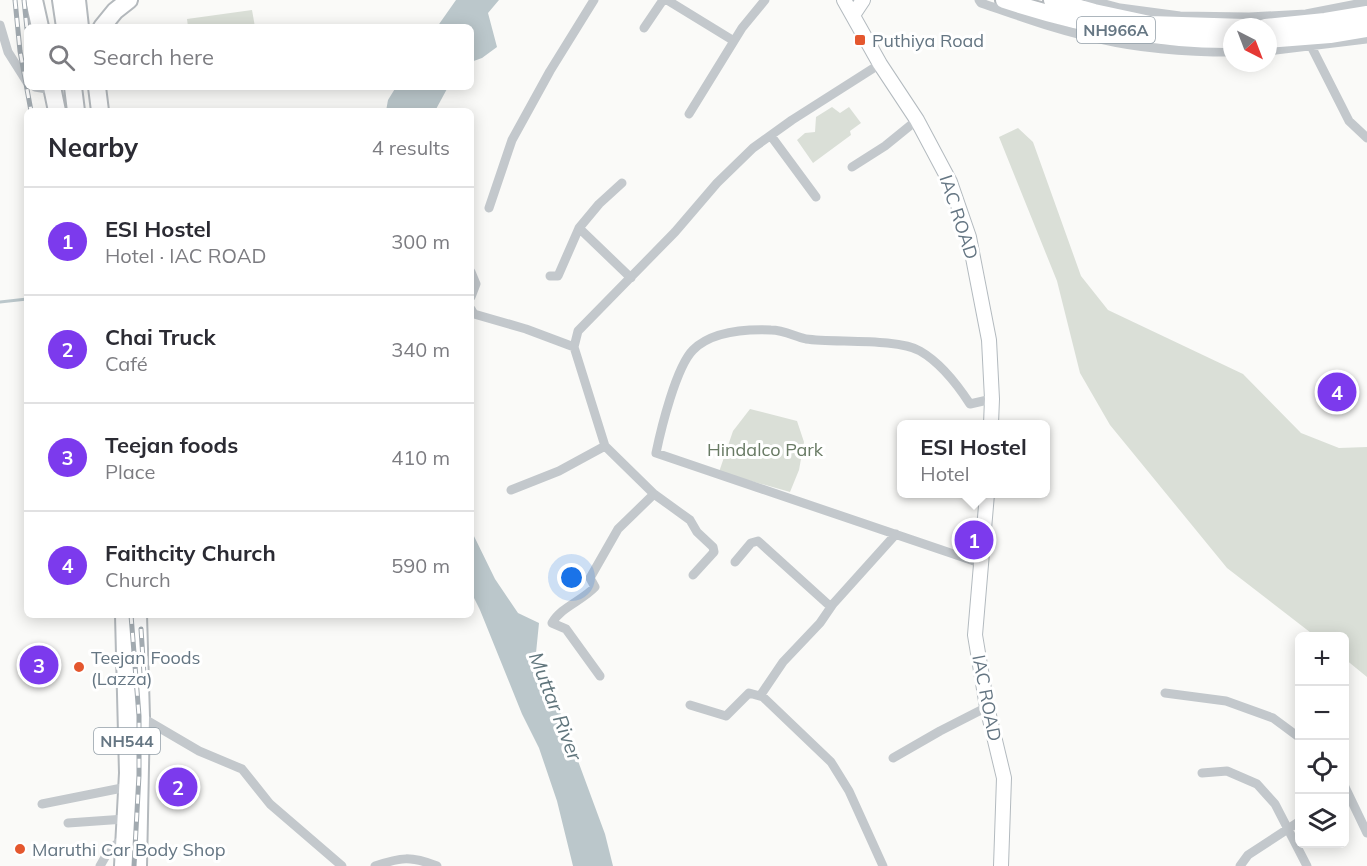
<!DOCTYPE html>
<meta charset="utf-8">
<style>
body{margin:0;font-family:Mulish,sans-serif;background:#f2f2f3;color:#2b2b33}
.controls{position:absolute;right:18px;bottom:18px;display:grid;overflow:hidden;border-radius:9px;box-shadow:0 3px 15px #0003}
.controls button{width:54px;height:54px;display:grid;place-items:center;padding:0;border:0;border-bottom:2px solid #e1e1e2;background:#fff;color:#2b2b33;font:30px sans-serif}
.compass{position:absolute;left:1223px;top:18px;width:54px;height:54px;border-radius:50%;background:#fff;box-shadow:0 3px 15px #0003;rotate:138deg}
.you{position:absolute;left:572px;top:578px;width:21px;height:21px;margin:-15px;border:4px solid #fff;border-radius:50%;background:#1a73e8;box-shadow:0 0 0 9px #1a73e833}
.badge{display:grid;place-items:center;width:39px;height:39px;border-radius:50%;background:#7c3aed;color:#fff;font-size:20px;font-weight:700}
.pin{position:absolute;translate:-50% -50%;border:3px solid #fff;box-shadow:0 2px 6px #0006}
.popup{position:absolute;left:897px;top:420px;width:153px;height:78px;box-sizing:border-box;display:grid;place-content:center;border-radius:9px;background:#fff;filter:drop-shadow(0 2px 4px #0005);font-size:20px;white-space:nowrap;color:#7c7c81}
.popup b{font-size:22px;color:#2b2b33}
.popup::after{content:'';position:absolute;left:50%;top:100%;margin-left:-12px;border:12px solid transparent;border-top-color:#fff}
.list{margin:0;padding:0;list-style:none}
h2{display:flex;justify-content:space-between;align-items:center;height:78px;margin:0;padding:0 24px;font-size:26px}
h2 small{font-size:20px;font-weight:400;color:#7c7c81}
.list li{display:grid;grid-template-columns:39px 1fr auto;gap:18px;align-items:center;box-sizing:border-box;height:108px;padding:0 24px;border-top:2px solid #e1e1e2}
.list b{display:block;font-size:22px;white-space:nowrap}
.list p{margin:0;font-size:20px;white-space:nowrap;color:#7c7c81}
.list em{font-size:20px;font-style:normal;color:#7c7c81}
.icon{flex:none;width:33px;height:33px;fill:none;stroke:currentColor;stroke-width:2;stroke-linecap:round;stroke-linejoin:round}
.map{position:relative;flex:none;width:1367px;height:866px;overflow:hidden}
.search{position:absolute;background:#fff;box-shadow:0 3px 15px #0003;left:24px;top:24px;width:450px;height:66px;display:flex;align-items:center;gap:15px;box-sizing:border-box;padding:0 21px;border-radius:9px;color:#7c7c81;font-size:22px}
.panel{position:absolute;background:#fff;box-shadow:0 3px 15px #0003;left:24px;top:108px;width:450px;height:510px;border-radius:9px}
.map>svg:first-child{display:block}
</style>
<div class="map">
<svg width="1367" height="866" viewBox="0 0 1367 866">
<rect width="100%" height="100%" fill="#fafaf8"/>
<path fill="#dadfd7" d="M 252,10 L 255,27 L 188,27 L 187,19 Z
M 832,107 L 840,113 L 849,107 L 861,123 L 850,131 L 851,135 L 813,163 L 797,140 L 805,133 L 815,132 L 816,117 Z
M 1018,128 L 1033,142 L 1081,276 L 1108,310 L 1243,374 L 1301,433 L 1339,448 L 1367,447 L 1367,677 L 1345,659 L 1344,636 L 1315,636 L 1227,568 L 1110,425 L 1080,373 L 1057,281 L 999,137 Z
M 750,409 L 797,421 L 804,442 L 799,470 L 790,492 L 719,472 L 733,431 Z"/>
<path fill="#bbc7cb" d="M 456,0 L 499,0 L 488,13 L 497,47 L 482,58 L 471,62 L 471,27 L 437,27 Z
M 396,87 L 448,87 L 435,111 L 386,111 L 388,100 Z
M 471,530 L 495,579 L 518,613 L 539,623 L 535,663 L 557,704 L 605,834 L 613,866 L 573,866 L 557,801 L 539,748 L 522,714 L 480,610 L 471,592 Z"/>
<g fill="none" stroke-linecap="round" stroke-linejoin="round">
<path stroke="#bbc7cb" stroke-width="3" d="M 0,302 L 27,299"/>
<g stroke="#b3babf" stroke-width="16">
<path id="secondary" d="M 844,0 L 880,64 L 917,120 L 950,182 L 969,237 L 989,340 L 992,399 L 991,424
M 853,15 L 863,0
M 987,494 L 975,635 L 987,707 L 1004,778 L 1001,866"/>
</g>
<g stroke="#b4b9bd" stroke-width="20">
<path id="trunk" d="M 34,0 L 40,27
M 61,0 L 65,27
M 77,0 L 80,27
M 1004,0 C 1078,24 1154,41 1232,40
M 1052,0 L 1094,12 L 1150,24 L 1245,27
M 102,27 L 115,11 L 129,0
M 1265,27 L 1325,21 L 1367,14
M 1268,40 L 1330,35 L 1367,29
M 52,87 L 57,111
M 73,87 L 76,111
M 97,87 L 100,111
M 138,615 L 141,717 L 138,866
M 123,866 L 128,773 L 124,615"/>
</g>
<path stroke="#c3c8cc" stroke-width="9" d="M 667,0 L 734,41
M 979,0 L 981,3 C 1020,16 1059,31 1100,39 C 1143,49 1188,52 1232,52
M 1089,0 L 1120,8 L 1180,16 L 1249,17 L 1306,14 L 1367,2
M 0,25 L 8,52 L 27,82
M 644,28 L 663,0
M 1311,46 L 1349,121 L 1367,138
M 1268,51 L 1367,39
M 35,87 L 53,90
M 689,114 L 742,28 L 765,0
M 771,136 L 816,197
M 852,167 L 885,146 L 917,120
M 489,208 L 512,140 L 550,71 L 594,0
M 579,228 L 599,204 L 622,183
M 471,272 L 476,284 L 471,297
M 550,276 L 558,276 L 579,228 L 631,278
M 471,309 L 474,314 L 526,329 L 574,347
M 511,490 L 559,471 L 605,446
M 735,562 L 751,543 L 758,541 L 831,607
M 980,563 L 656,453 C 661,429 676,367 693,350 C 712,331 745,329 771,330 C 783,330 794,336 806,339 C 834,343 898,338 920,351 C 941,363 957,384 970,404 L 992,399
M 693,575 L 714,552 L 713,547 L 697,532 L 690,520 L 654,494 L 605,446 L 574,347 L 578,331 L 675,232 L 717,183 L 753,148 L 792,120 L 880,64
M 600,676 L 566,629 L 552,623 C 561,607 582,601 595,587 L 590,578 L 618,529 L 654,494
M 1165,693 L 1226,701 L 1273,718 L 1300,738
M 760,696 L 783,662 L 820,623 L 833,604 L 896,534
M 690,705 L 726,716 L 749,693 L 763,697 L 831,762 L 849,791 L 883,866
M 141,717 L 199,751 L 242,769 L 270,804 L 342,866
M 893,758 L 940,731 L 987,707
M 1202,773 L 1227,771 L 1257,784 L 1275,804 L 1307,866
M 1344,785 L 1367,833
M 42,804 L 127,787
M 68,823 L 125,819
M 100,866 L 108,852 L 123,838
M 375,866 C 401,857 411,856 437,866
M 1240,866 L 1248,855 L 1300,821"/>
<use href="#secondary" stroke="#fff" stroke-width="14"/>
<use href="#trunk" stroke="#fff" stroke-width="16"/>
<g stroke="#a2aab0" stroke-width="5">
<path id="rail" d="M 15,0 L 20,51 L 31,111
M 24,0 L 27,29
M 131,615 L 139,716 L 139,775 L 134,866
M 141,629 L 144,674"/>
</g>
<use href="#rail" stroke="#fff" stroke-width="3" stroke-dasharray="9" stroke-linecap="butt"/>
</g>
<g fill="#e4572e" stroke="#fff" stroke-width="2">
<rect x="854" y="34" width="12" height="12" rx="3"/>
<circle cx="79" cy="667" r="6"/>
<circle cx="20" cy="849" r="6"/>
</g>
<g text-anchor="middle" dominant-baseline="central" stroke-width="6" stroke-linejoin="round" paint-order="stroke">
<g fill="#fff" stroke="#939fa8" stroke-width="1.5">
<rect x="1077" y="17" width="78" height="26" rx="4.5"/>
<rect x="94" y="728" width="66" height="26" rx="4.5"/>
</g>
<g font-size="16" font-weight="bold" fill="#657683">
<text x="1116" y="30">NH966A</text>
<text x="127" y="741">NH544</text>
</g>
<g font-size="18" fill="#657683" stroke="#fff" text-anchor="start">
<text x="872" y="40">Puthiya Road</text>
<text x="91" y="657">Teejan Foods<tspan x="91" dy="21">(Lazza)</tspan></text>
<text x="32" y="849">Maruthi Car Body Shop</text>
</g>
<g font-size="18" fill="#657683" stroke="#fff">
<text transform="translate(959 217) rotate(72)">IAC ROAD</text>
<text transform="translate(987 698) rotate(79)">IAC ROAD</text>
</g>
<g font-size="18" fill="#687a64" stroke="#fff">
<text x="765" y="449">Hindalco Park</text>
</g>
<g font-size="20" font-style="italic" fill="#60757c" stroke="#fff">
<text transform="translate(556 706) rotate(69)">Muttar River</text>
</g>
</g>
</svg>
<div class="controls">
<button>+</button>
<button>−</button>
<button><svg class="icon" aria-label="locate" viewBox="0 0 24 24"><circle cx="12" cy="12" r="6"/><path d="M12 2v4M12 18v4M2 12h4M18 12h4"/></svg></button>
<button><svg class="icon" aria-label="layers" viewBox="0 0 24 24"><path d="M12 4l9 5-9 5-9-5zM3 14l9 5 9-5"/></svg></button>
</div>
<svg class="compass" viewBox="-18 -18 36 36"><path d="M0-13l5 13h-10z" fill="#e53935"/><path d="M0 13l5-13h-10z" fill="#7c7c81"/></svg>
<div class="you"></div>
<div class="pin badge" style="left:974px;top:540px">1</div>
<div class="popup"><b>ESI Hostel</b>Hotel</div>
<div class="pin badge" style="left:178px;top:787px">2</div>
<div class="pin badge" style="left:39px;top:665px">3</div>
<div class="pin badge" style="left:1337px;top:392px">4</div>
<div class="search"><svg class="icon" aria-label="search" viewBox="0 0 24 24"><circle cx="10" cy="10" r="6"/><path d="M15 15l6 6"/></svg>Search here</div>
<section class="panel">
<h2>Nearby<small>4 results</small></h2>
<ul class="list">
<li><span class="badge">1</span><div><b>ESI Hostel</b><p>Hotel · IAC ROAD</p></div><em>300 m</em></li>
<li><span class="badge">2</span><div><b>Chai Truck</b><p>Café</p></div><em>340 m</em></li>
<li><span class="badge">3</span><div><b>Teejan foods</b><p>Place</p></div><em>410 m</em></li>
<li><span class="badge">4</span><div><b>Faithcity Church</b><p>Church</p></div><em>590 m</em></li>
</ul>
</section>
</div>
